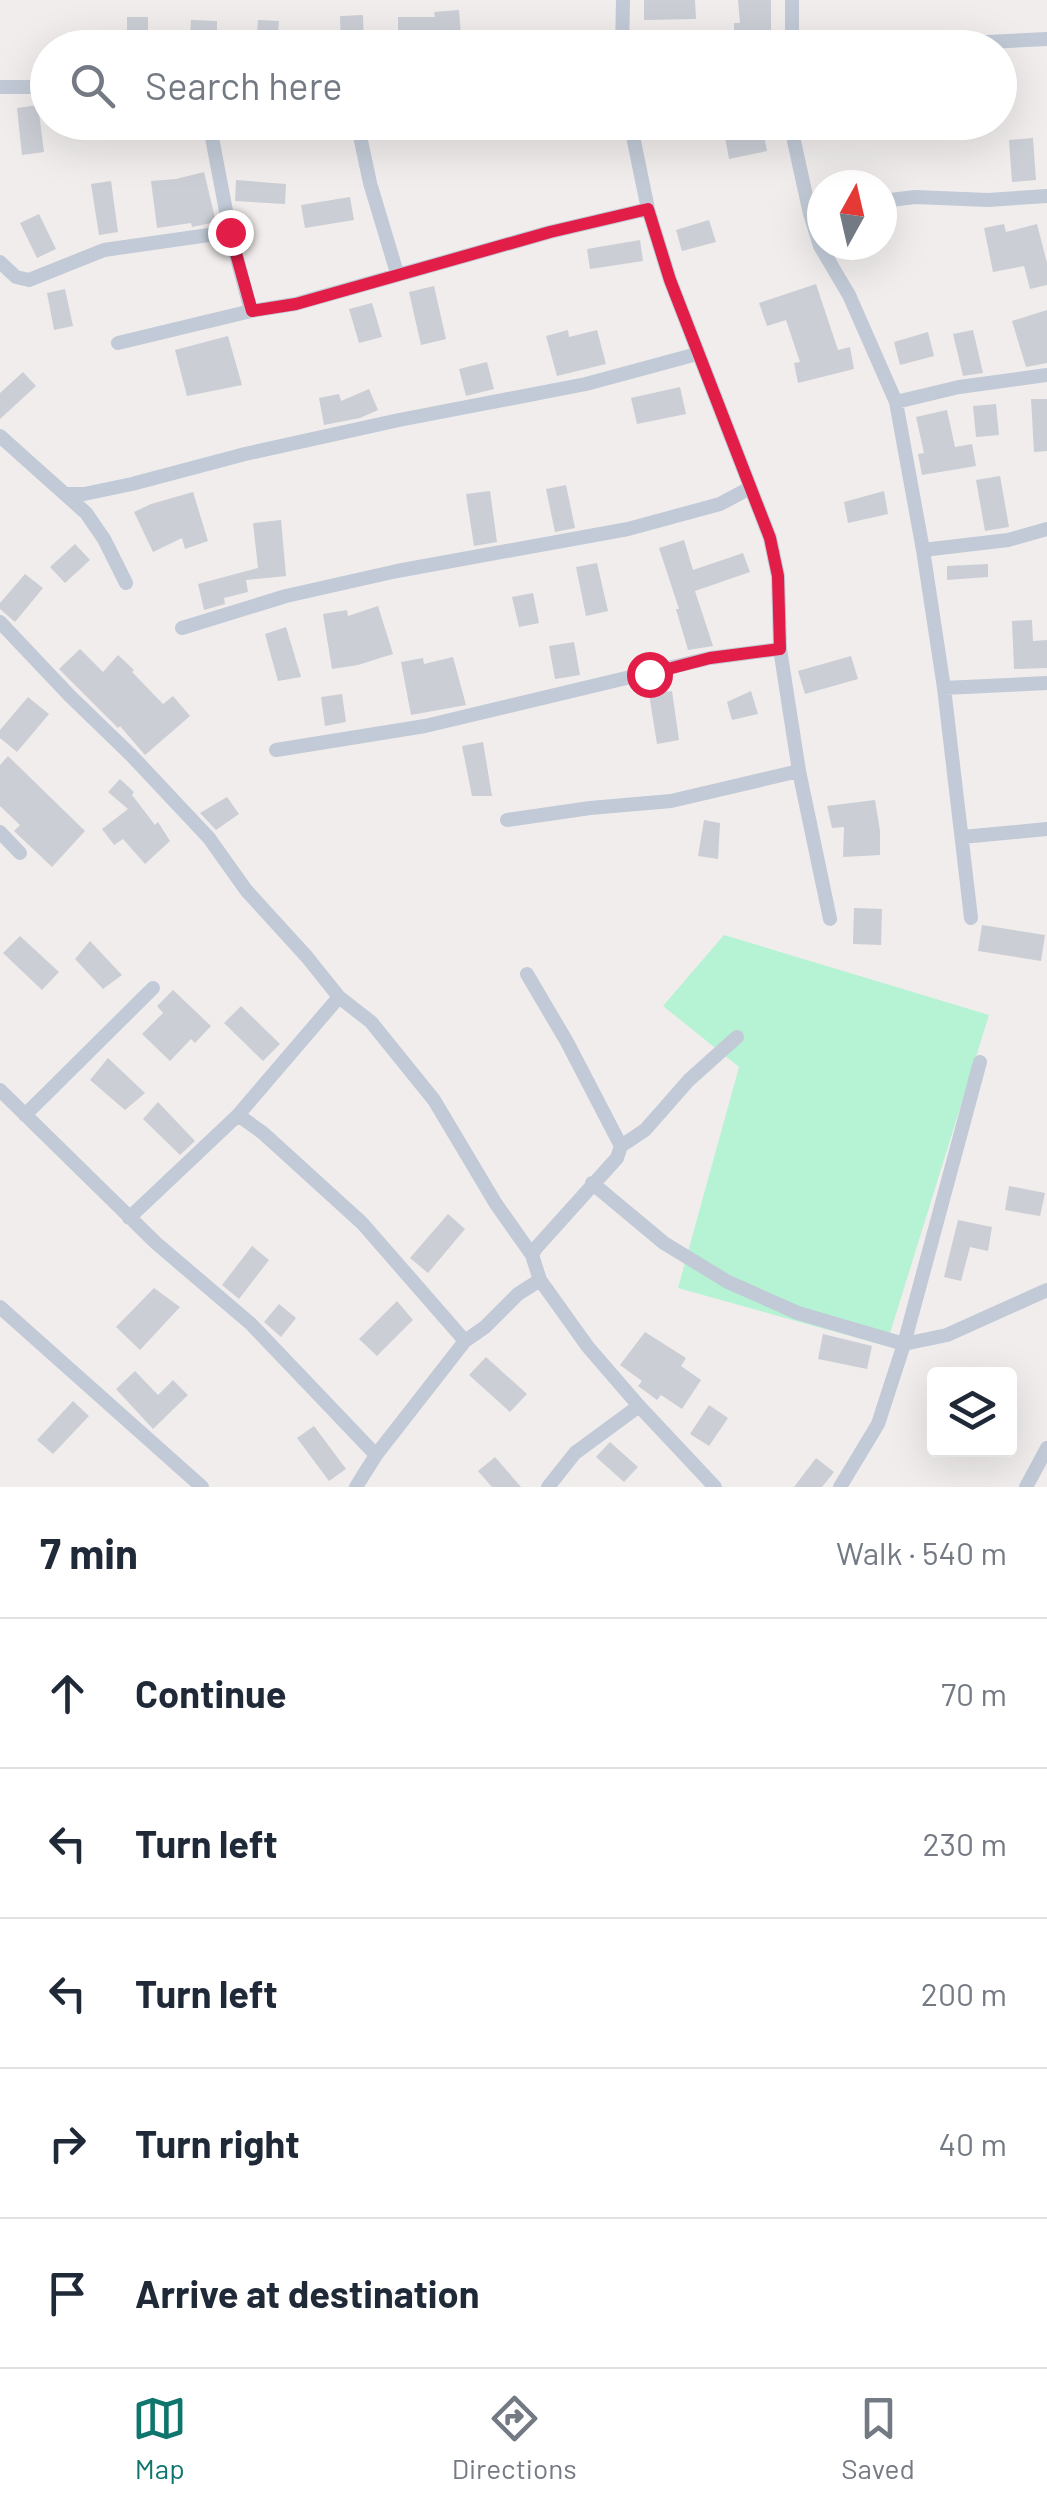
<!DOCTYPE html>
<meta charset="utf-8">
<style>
body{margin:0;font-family:Barlow,sans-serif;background:#f6f6f7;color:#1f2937}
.controls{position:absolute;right:30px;bottom:30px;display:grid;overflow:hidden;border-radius:10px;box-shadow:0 10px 40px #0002}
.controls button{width:90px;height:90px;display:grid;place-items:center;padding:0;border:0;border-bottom:2px solid #e0e1e3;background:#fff;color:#1f2937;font:50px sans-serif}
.compass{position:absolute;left:807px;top:170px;width:90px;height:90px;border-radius:50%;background:#fff;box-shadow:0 10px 40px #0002;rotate:8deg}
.stop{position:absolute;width:30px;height:30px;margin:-22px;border:8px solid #e11d48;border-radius:50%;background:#fff}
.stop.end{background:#e11d48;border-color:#fff;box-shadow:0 2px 10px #0008}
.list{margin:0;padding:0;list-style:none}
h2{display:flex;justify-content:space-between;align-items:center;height:130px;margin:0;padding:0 40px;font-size:42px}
h2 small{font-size:32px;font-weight:400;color:#747a83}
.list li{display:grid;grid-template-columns:65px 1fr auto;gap:30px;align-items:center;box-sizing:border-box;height:150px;padding:0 40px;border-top:2px solid #e0e1e3}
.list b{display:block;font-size:38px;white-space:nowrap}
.list em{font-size:32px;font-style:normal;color:#747a83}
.icon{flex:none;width:55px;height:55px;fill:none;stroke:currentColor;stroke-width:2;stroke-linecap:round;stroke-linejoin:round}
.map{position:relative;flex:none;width:1047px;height:1487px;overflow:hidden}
.search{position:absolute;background:#fff;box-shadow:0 10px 40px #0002;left:30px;right:30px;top:30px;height:110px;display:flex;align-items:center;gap:25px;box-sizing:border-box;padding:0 35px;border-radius:55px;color:#747a83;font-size:38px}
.sheet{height:880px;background:#fff}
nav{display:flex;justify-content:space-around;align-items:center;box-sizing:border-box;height:140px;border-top:2px solid #e0e1e3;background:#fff;font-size:28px;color:#747a83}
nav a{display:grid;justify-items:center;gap:5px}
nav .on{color:#0f766e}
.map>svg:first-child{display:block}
</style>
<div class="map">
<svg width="1047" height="1487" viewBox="0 0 1047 1487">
<rect width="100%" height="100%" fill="#f0edec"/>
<path fill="#b5f3d4" d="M 724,935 L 989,1015 L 886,1346 L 678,1288 L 739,1067 L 663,1006 Z"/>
<path fill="#cbced5" d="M 644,0 L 695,0 L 696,19 L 644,20 Z
M 738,0 L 771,0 L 771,47 L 734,47 L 734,23 L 740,23 Z
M 459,10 L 462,48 L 398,48 L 398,17 L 435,17 L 434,12 Z
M 363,15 L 364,48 L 341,48 L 340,16 Z
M 127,17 L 148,17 L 148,33 L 190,38 L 191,20 L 217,21 L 217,48 L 127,48 Z
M 258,20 L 279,21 L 278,33 L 304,35 L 303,48 L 256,48 Z
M 38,105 L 44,152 L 22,155 L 17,108 Z
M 763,130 L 767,151 L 729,159 L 725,137 Z
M 1033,138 L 1036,180 L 1012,182 L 1009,140 Z
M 204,172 L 216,222 L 192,227 L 191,223 L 157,228 L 151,181 L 176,179 Z
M 236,180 L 286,184 L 285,204 L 235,201 Z
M 111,181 L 118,232 L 99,235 L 91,184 Z
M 350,197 L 354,220 L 305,228 L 301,205 Z
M 39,214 L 56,249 L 37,258 L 20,223 Z
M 709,220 L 716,242 L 682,251 L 676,230 Z
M 1004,224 L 1006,232 L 1037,224 L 1047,263 L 1047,285 L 1030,289 L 1024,266 L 993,272 L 984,228 Z
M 640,240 L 643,261 L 590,269 L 587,249 Z
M 816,284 L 838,350 L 850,347 L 854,369 L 798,383 L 794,363 L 800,362 L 786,320 L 767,326 L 759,303 Z
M 434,286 L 446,339 L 421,345 L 409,292 Z
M 65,289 L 73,326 L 54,330 L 47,293 Z
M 372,303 L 382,337 L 359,343 L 349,309 Z
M 1047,310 L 1047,363 L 1026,367 L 1012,321 Z
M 568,330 L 569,337 L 597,330 L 606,364 L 557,376 L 546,336 Z
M 973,330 L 983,373 L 963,376 L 953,334 Z
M 928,332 L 934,356 L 900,365 L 894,342 Z
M 228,336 L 242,385 L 187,396 L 175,350 Z
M 487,362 L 494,389 L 466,396 L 459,369 Z
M 23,372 L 36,386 L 0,419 L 0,393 Z
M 680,387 L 686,414 L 637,424 L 631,398 Z
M 369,389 L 378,410 L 360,418 L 324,425 L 319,398 L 339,394 L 341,401 Z
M 1031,399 L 1047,399 L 1047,451 L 1034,452 Z
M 996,404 L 999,435 L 976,437 L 973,406 Z
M 947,410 L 955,447 L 972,444 L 976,466 L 922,475 L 918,454 L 924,453 L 916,417 Z
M 1000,476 L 1009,527 L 985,531 L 976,480 Z
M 566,485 L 575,528 L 555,532 L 546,489 Z
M 490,491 L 497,542 L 474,546 L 466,494 Z
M 884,491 L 888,514 L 848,523 L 844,502 Z
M 193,492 L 208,541 L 185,549 L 182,538 L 153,552 L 134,512 L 151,504 Z
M 281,520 L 286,576 L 246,580 L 248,592 L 224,598 L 225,604 L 204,610 L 198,584 L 258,568 L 253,523 Z
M 684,540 L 693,570 L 743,553 L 750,572 L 695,591 L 713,646 L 688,650 L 676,609 L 679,609 L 659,548 Z
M 75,544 L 90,560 L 65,583 L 50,567 Z
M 597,563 L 608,611 L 586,616 L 576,567 Z
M 988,564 L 988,577 L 947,580 L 947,566 Z
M 25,574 L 43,588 L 15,622 L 0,609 L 0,603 Z
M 533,593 L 539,623 L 519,627 L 512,597 Z
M 378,606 L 393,654 L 358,665 L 332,669 L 323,614 L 347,610 L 348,616 Z
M 1032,620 L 1033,641 L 1047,640 L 1047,668 L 1014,669 L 1012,621 Z
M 286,627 L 301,677 L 278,681 L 265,634 Z
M 574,642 L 580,675 L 555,679 L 549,646 Z
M 80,649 L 103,672 L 118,655 L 134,670 L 132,672 L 163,704 L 173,696 L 190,716 L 145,755 L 120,726 L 118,728 L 59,669 Z
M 851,656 L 858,679 L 805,694 L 798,671 Z
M 453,657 L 466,705 L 411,715 L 401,662 L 423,658 L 424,664 Z
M 672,691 L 679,740 L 657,744 L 649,694 Z
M 751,691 L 758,714 L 732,720 L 727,702 Z
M 342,694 L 346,722 L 325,726 L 321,697 Z
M 28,697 L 49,714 L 17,752 L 0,738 L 0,730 Z
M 483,742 L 492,796 L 472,796 L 462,746 Z
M 8,756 L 85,831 L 52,867 L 14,831 L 20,825 L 0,806 L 0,765 Z
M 120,779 L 134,792 L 132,795 L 155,825 L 158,822 L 170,841 L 145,864 L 123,839 L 114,845 L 102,829 L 128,809 L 108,792 Z
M 227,797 L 239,814 L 216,830 L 200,813 Z
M 875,800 L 880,831 L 880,855 L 843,857 L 844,827 L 832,828 L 827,806 Z
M 704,820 L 720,823 L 718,859 L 698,856 Z
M 854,908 L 882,909 L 881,945 L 853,944 Z
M 982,925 L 1045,935 L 1041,961 L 978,951 Z
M 20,936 L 59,972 L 42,990 L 3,953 Z
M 90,941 L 122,975 L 103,989 L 75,959 Z
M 173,990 L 211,1026 L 195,1043 L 191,1039 L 170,1061 L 142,1034 L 163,1013 L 157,1006 Z
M 241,1006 L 280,1044 L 263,1061 L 224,1023 Z
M 108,1058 L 145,1093 L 125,1110 L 90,1080 Z
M 158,1102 L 195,1141 L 180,1155 L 143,1119 Z
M 1009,1186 L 1045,1193 L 1040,1216 L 1005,1210 Z
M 448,1214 L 465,1229 L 428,1273 L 410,1258 Z
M 958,1220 L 992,1227 L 988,1251 L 970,1247 L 961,1281 L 944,1277 Z
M 252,1246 L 269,1260 L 239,1299 L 222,1285 Z
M 154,1288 L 180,1307 L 140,1350 L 116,1327 Z
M 397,1301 L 413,1320 L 377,1356 L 359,1339 Z
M 279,1304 L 296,1318 L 281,1337 L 264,1322 Z
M 645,1332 L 686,1358 L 681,1366 L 701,1380 L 682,1409 L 661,1395 L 657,1400 L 638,1386 L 642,1381 L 620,1365 Z
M 823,1334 L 872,1346 L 867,1369 L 818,1359 Z
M 486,1357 L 527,1394 L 510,1412 L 469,1375 Z
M 135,1371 L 158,1395 L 173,1380 L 188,1395 L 153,1429 L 116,1389 Z
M 73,1401 L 89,1416 L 53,1454 L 37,1440 Z
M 709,1405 L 728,1418 L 709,1446 L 690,1434 Z
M 314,1426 L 346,1469 L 329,1481 L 297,1438 Z
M 610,1442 L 638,1467 L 624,1482 L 596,1457 Z
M 495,1457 L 521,1487 L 492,1487 L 478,1471 Z
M 816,1458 L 834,1472 L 822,1487 L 794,1487 Z"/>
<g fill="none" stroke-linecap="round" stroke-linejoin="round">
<path stroke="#c1cad6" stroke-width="14" d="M 622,48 L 623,0
M 792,48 L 792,0
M 863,48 L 1047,39
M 0,87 L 48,87
M 209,122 L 230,232 L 251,311
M 357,122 L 370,183 L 397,273
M 794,122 L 794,141 L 810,214 L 820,246 L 849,295 L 896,402 L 923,550 L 944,688 L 971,918
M 882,201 L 915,197 L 988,200 L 1047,196
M 0,262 L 16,277 L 29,280 L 104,250 L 230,232
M 118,343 L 251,311 L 295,304 L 550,232 L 648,209
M 896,402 L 959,387 L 1047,375
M 0,436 L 86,513 L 104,539 L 126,583
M 65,494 L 84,494 L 132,484 L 245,454 L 399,420 L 586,384 L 697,354
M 923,550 L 1008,540 L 1047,529
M 0,622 L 70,696 L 131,755 L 209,838 L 246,890 L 307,957 L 339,997 L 371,1022 L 434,1100 L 496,1204 L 532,1255
M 182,628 L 286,596 L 397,571 L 628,529 L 720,504 L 750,488
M 944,688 L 1047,683
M 276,750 L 425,726 L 710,658 L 780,649
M 799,771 L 830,919
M 507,820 L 590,808 L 671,801 L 799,771 L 780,649 L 778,576 L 770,538 L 670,280 L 648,209 L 630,122
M 0,832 L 20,853
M 962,837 L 1047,829
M 527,974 L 567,1042 L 621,1146 L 617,1158 L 536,1248 L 532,1255 L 540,1280
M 0,1090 L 156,1243 L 251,1324 L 376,1455
M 25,1115 L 153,988
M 238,1115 L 263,1133 L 362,1223 L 465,1341
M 621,1146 L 645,1130 L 689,1080 L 737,1037
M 592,1183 L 664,1243 L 728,1282 L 798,1313 L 904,1344 L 947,1335 L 1047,1290
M 129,1218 L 238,1115 L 339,997
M 0,1307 L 202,1487
M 356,1487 L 376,1455 L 465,1341 L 485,1327 L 518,1294 L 540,1280 L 588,1347 L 639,1406 L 715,1487
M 548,1487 L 575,1453 L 639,1406
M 840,1487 L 878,1424 L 904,1344 L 980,1062
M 1026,1487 L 1047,1448"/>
</g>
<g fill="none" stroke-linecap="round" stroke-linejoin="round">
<path stroke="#e11d48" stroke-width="12" d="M 230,232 L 252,311 L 296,304 L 550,232 L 648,209 L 670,280 L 770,538 L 778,576 L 780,649 L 710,658 L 649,674"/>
</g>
</svg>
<div class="controls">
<button><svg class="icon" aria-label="layers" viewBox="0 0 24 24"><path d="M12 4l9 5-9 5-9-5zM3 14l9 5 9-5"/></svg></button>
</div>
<svg class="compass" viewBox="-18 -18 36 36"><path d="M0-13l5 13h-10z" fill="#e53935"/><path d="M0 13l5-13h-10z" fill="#747a83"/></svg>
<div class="stop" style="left:649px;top:674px"></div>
<div class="stop end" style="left:230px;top:232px"></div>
<div class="search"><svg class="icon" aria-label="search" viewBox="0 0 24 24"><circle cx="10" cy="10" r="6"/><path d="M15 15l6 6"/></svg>Search here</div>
</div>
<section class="sheet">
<h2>7 min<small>Walk · 540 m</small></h2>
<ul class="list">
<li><svg class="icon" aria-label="ahead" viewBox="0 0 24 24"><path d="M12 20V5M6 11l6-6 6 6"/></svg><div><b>Continue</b></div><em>70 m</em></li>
<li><svg class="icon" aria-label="left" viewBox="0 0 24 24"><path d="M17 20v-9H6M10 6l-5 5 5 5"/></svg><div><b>Turn left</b></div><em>230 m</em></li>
<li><svg class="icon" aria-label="left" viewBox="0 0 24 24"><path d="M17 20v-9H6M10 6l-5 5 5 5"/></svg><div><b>Turn left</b></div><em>200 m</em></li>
<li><svg class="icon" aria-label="right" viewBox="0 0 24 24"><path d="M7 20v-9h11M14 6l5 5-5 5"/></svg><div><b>Turn right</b></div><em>40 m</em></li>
<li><svg class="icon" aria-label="arrive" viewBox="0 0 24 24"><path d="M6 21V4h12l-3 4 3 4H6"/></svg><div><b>Arrive at destination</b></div></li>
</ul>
</section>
<nav>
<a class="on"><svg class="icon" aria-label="map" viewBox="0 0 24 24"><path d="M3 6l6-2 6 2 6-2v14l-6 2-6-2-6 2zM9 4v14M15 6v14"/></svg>Map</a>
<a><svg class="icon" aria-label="directions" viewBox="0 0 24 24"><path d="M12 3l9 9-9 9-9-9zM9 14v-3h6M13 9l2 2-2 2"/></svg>Directions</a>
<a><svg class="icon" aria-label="saved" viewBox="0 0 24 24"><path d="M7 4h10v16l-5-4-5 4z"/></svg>Saved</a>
</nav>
